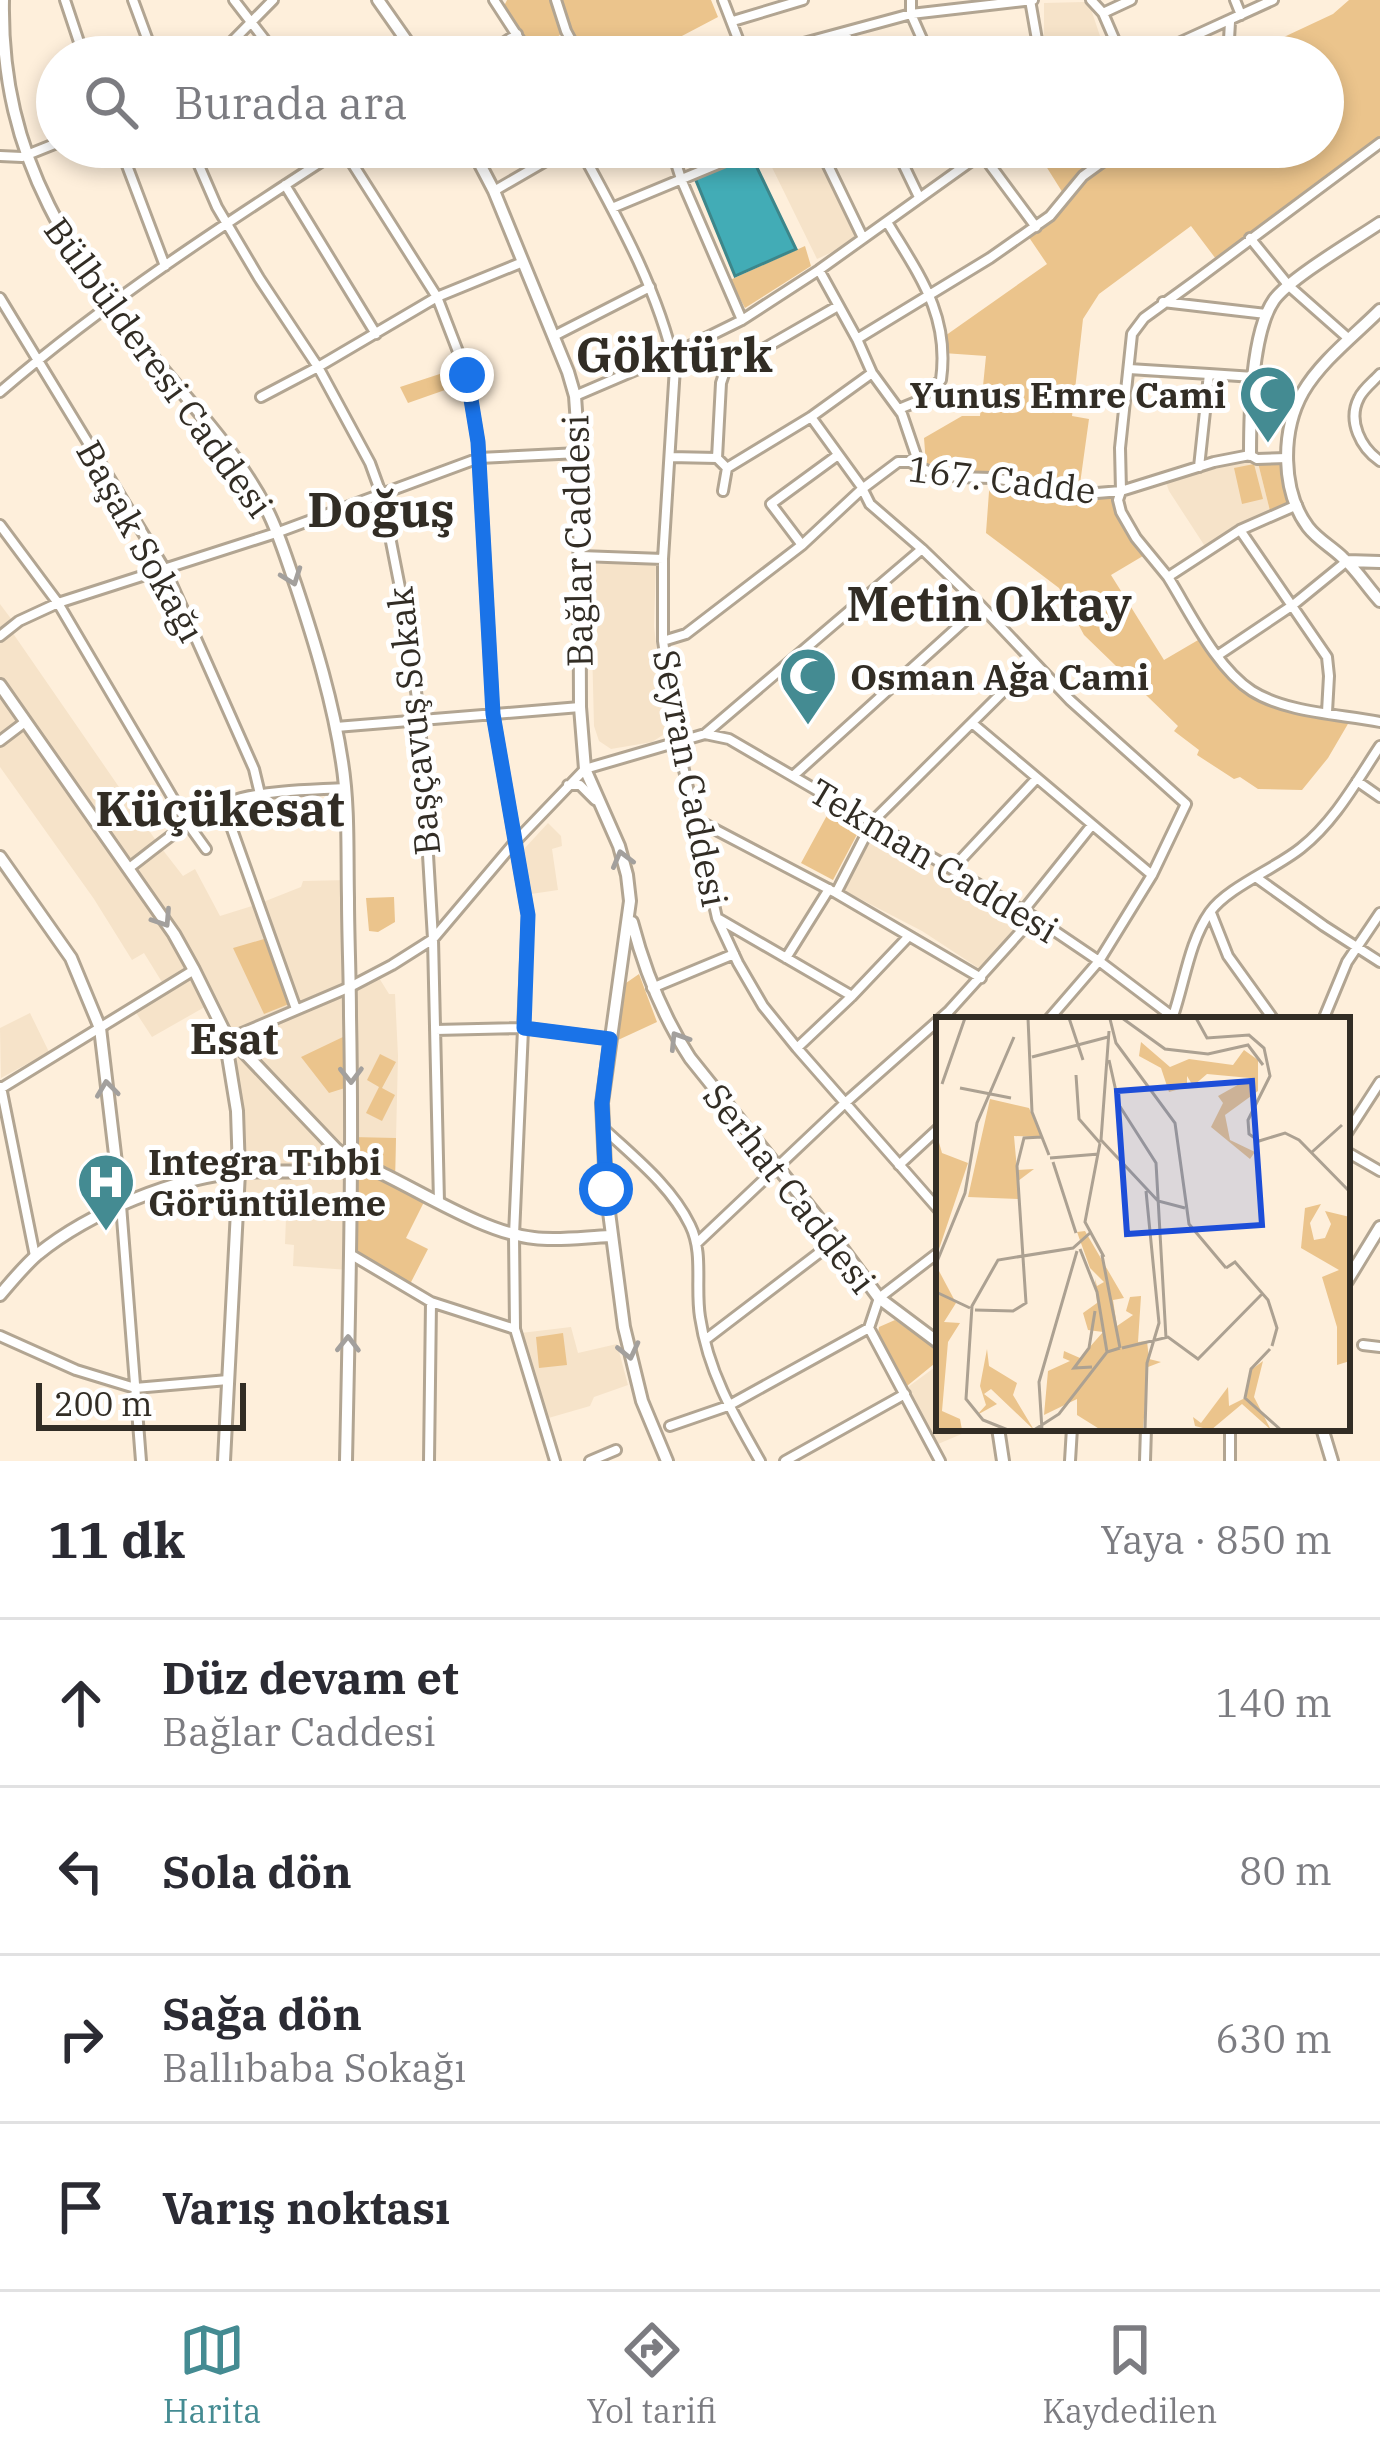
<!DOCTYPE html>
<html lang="tr">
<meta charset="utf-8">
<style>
body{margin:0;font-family:"IBM Plex Serif",serif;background:#f2f2f3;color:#2b2b33}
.scale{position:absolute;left:36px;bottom:30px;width:210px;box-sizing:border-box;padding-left:12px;border:6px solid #322d25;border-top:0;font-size:33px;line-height:42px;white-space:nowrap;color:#322d25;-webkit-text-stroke:9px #fff;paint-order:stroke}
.stop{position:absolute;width:36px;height:36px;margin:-27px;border:9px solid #1a73e8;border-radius:50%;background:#fff}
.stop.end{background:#1a73e8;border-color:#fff;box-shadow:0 3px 12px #0008}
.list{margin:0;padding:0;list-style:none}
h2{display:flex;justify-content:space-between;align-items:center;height:156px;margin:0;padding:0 48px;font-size:51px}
h2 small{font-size:39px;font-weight:400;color:#7c7c81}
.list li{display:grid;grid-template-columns:78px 1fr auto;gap:36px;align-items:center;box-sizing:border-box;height:168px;padding:0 48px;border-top:3px solid #e1e1e2}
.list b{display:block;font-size:45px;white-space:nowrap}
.list p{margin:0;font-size:39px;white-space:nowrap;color:#7c7c81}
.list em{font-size:39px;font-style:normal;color:#7c7c81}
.icon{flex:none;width:66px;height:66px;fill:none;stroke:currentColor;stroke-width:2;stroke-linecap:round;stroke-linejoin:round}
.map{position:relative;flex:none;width:1380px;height:1461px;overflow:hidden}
.search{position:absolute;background:#fff;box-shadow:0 6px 18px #0003;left:36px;right:36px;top:36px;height:132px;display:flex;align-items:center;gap:30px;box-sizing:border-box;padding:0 42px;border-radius:66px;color:#7c7c81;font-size:45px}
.sheet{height:828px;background:#fff}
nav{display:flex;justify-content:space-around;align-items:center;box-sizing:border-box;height:168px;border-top:3px solid #e1e1e2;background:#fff;font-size:33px;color:#7c7c81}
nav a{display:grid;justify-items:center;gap:6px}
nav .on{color:#448b92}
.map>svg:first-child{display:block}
</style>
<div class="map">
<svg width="1380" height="1461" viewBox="0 0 1380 1461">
<rect width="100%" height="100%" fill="#feefdb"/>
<path fill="#f6e3c9" d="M 1084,2 L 1090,6 L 1107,57 L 1048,57 L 1044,52 L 1044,3 Z
M 762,147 L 819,147 L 863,238 L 817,259 Z
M 1250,455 L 1257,459 L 1271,515 L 1208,551 L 1169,491 L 1164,477 Z
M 590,564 L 656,564 L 654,626 L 666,733 L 652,742 L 611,749 L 599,741 L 594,726 Z
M 0,604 L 15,624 L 10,629 L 159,845 L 183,876 L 195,869 L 220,916 L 258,904 L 301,887 L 303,881 L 348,880 L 350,986 L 376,973 L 389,994 L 395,994 L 398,1056 L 395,1180 L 349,1270 L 293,1266 L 294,1245 L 285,1244 L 286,1218 L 237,1215 L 239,1172 L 228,1039 L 210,1004 L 152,1037 L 133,1008 L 165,987 L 144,953 L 132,960 L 94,899 L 0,767 Z
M 548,823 L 561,836 L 562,846 L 552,849 L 558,890 L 531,894 L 524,849 Z
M 874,833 L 952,874 L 1020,917 L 1020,922 L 1014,933 L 980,969 L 922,931 L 843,890 Z
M 30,1013 L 49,1052 L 1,1078 L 0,1028 Z
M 571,1327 L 578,1353 L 617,1344 L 628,1385 L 594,1397 L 590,1406 L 545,1419 L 521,1333 Z
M 938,1365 L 939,1428 L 976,1428 L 938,1444 L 908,1387 Z"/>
<path fill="#ebc48c" d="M 507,0 L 711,0 L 718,17 L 642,57 L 625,57 L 622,51 L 600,41 L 590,57 L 580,57 L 566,31 L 530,55 L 502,10 Z
M 1349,0 L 1380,0 L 1380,143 L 1219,263 L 1191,226 L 1099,294 L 1083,319 L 1072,416 L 1089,419 L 1079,491 L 1121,491 L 1118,500 L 1148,553 L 1111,575 L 1164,660 L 1205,636 L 1238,680 L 1271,700 L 1352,717 L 1328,758 L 1302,790 L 1258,789 L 1240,777 L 1234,779 L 1197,755 L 1199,750 L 1174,731 L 1178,726 L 1084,635 L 1059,588 L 986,533 L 990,478 L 957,477 L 926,464 L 924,438 L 962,416 L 980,416 L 986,356 L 943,353 L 942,338 L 1047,264 L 1026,233 L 1066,198 L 1034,147 L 1323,147 L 1323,57 L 1241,57 L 1333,14 Z
M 805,246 L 811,266 L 745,308 L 730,280 Z
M 455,369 L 462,384 L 408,403 L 400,387 Z
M 1287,458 L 1297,505 L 1271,515 L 1257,459 Z
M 1254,464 L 1263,499 L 1242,504 L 1234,468 Z
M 831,808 L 862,825 L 833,880 L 801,863 Z
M 394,897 L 395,922 L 378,932 L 369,931 L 366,898 Z
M 264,939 L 289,1004 L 264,1014 L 233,948 Z
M 639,974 L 657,1022 L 618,1040 L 626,983 Z
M 345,1036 L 348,1087 L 329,1093 L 301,1057 Z
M 380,1054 L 396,1062 L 382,1088 L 395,1095 L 382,1121 L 366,1113 L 379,1087 L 367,1080 Z
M 352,1137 L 396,1138 L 395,1180 L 427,1196 L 406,1238 L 428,1249 L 408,1288 L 349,1254 Z
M 895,1320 L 939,1351 L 939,1360 L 907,1386 L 878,1333 L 879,1327 Z
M 563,1333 L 567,1365 L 539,1368 L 536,1337 Z"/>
<path fill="#42acb6" stroke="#3d868a" stroke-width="3" d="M 751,155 L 796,249 L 735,276 L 695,178 Z"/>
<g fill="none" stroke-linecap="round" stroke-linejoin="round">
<g stroke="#b2a592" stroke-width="14">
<path id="street" d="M 65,0 L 84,57
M 133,0 L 154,57
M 234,0 L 278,57
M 494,0 L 531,57
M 556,0 L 566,31 L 580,57
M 723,0 L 745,57
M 911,0 L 911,14 L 930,57
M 1030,0 L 1039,51 L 1042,57
M 1091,0 L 1103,13 L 1122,57
M 1235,0 L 1241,15
M 1103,13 L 1131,0
M 733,21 L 803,0
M 845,32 L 855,57
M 217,57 L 273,0
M 482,57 L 517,34
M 752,57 L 911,14 L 1033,0
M 1023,57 L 1039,51
M 1148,57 L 1273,0
M 1228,57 L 1230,22
M 120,147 L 165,266
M 191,147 L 217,207 L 259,278 L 318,367 L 370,463 L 382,496 L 405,613 L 420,720 L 433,939 L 439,1202
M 342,147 L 437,297 L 467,375 L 478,442 L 493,714 L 528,915 L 514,1235 L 515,1329 L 555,1461
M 579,147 C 617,217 658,289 675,367 L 663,559 L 663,641 L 678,743 L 717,918 L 738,963 L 763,1006 L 797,1048 L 939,1210
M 671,147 L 681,179 L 742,320
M 819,147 L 863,238
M 895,147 L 919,197
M 982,154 L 1036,227
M 0,156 L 22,157 L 57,143
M 285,185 L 376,334
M 494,191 L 570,147
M 612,208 L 759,147
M 887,222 C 919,275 950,315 941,380 L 916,402 L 899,409
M 1250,238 L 1289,286 L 1349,339
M 819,270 L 857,339 L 872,373 L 902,414 L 919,464
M 0,298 L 166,571 L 254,769 L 260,794
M 1163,302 L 1266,314
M 554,336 L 650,287
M 857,339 L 990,258 L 1050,216 L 1083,176 L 1123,147
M 1129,369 L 1209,374
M 1380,374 C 1374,381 1363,389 1359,398 C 1347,421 1361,448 1380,461
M 0,392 C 107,300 226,223 344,147
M 575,396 L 673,354 L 742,320 L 819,270 L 991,147
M 261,397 L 318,367 L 437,297 L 523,262
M 811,417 L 861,486 L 870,504 L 922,549 L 981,606 L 1070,700 L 1186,804 L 1152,875 L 1099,961 L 1048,1020
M 670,457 L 717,458
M 1199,467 L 1209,374 L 1254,377
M 727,468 L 717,458 L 721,383 L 725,371 L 838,306
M 723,491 L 727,468 L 811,417 L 872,373
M 1297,505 L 1240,530 L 1168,577 C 1190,612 1216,668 1252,691 C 1287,713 1340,714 1380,722
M 0,525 L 58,603 L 188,824 L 206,849
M 1240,530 L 1327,657 L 1329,676 L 1327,712
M 802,545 L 771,504 L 838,455
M 580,556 L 663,559
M 1168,577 L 1136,538 L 1121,512 L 1118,500 L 1121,491 L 1120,448 L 1132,334 L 1144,318 L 1195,281 L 1380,143
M 0,636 L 19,621 L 58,603 L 276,533 L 479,458 L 579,453
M 663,641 L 686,634 L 802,545 L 862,489 L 898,462 L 910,462 L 928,471 L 957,477 L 991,478 L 1097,493 L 1121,491 L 1214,462 L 1250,455 L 1257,459 L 1287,458
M 1217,656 L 1293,605 L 1347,561
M 972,723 L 1152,875
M 336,727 L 580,707
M 705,734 L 922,549
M 0,741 L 25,722
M 793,776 L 981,606
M 1357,781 L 1380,797
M 568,785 L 580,785 L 595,800
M 223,804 L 296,1009
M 697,820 L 836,893 L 981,978
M 129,868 C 164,842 199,809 241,798 C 274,790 311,790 345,788
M 953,868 L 1037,778
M 1257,878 L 1324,926 L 1380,962
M 836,893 L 873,821 L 1033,662
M 1023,911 L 1092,825
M 1211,913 L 1228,956 L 1274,1020
M 719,919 L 852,996
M 786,958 L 829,889
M 652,988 L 734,954
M 1173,1016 C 1185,981 1189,942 1210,912 C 1228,887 1275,869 1301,848 C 1335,821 1356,782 1380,746
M 1323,1020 L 1347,962 L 1380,913
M 435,1030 L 524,1028 L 610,1039
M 228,1039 L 350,987 L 392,965 L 433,939 L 515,842 L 585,769 L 705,734 L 729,739 L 1034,917 L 1099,961 L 1177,1020
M 797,1048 L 852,996 L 909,936
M 1,1087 L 35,1256
M 0,1089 L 194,970
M 604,1129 C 635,1158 671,1186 690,1225 C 704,1253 695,1286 700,1317 C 708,1371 733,1414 760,1461
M 1347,1133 L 1380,1082
M 1347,1152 L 1380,1171
M 899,1165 L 939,1128
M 121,1205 L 141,1461
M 697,1243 L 845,1103 L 949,1011 L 1034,917
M 939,1252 L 879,1298 L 869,1328 L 940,1461
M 350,1254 L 431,1302 L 515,1329
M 0,1336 L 76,1370 L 135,1388 L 228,1380
M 705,1340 L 836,1240
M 1363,1345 L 1380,1347
M 670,1426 L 728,1406 L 869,1328
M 1230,1428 L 1230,1461
M 429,1461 L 431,1302
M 590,1461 L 616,1450
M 785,1461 L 905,1394
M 1070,1461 L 1072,1428
M 1145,1461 L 1146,1428"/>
</g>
<g stroke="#b2a592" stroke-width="16">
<path id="secondary" d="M 3,0 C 0,161 73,262 170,378 C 205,419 242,461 267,510 C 279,533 287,561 296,586 C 315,643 333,702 342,762 C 349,806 347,853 348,898 C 348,937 350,976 350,1016 C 353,1164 349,1313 346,1461
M 378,0 L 418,57
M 471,147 L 494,191 L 568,372 L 575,396 L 579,453 L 580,707 L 585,769 L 619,846 L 627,875 L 630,901 L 602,1103 L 606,1189 L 624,1327 L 642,1401 L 667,1461
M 1380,310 C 1355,335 1321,361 1303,392 C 1281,431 1281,491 1308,527 C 1318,540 1332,547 1343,558 C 1357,570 1367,587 1380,601
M 1250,455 C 1250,415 1251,333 1274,300 C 1290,278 1355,240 1380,223
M 1347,561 L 1380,562
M 0,685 L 174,934 L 194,970 L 228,1039 L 241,1049 L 336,1149 C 351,1161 361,1163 377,1171 C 422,1192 485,1233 534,1238 C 559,1241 585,1237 610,1236
M 0,857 L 71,958 L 100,1028 L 121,1205
M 632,922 C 645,972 662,1015 690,1058 L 836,1240 L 879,1298 L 939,1343
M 1347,1281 L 1380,1227
M 0,1295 C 12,1281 24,1266 38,1254 C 90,1212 175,1177 242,1172 C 278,1169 319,1177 352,1162
M 998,1428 L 1003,1461
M 1322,1428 L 1332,1461
M 224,1461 L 239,1172 L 237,1111 L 228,1056 L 228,1039"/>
</g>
<use href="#street" stroke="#fff" stroke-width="8"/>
<use href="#secondary" stroke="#fff" stroke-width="10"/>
</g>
<defs><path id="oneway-chevron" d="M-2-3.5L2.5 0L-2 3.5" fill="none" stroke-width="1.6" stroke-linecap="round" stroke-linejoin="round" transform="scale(3)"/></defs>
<g stroke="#a3a09d">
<use href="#oneway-chevron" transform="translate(292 577) rotate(70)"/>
<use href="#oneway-chevron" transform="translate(622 859) rotate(-105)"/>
<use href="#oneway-chevron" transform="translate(163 919) rotate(57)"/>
<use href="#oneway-chevron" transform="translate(678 1040) rotate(-122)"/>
<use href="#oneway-chevron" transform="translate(351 1075) rotate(89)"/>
<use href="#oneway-chevron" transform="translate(107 1089) rotate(-97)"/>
<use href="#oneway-chevron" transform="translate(348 1344) rotate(-89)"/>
<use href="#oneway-chevron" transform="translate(629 1351) rotate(77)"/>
</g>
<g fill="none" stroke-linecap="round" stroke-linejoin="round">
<path stroke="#1a73e8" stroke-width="15" d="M 467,375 L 478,442 L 493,714 L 528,915 L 524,1028 L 610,1039 L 602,1103 L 606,1189"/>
</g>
<defs>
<g id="mosque-pin" transform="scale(3)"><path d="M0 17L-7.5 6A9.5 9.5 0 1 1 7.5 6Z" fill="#448b92" stroke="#fff"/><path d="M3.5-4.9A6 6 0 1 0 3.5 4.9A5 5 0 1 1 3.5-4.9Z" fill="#fff"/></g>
<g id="hospital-pin" transform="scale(3)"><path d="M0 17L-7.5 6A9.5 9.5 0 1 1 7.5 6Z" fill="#448b92" stroke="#fff"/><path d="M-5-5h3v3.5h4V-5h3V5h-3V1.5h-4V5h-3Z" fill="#fff"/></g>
</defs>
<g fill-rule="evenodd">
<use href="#mosque-pin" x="1268" y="394"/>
<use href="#mosque-pin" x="808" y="676"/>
<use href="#hospital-pin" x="106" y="1182"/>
</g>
<g text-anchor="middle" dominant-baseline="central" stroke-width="10" stroke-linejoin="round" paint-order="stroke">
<g font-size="36" fill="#322d25" stroke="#fff">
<text transform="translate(159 367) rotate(54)">Bülbülderesi Caddesi</text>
<text transform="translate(1002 479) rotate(7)">167. Cadde</text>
<text transform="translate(141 541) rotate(61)">Başak Sokağı</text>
<text transform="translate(577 541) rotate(-91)">Bağlar Caddesi</text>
<text transform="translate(413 721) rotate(-96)">Başçavuş Sokak</text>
<text transform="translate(691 778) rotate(79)">Seyran Caddesi</text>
<text transform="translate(934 860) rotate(31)">Tekman Caddesi</text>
<text transform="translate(790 1188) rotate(52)">Serhat Caddesi</text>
</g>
<g font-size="36" font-weight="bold" fill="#322d25" stroke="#fff" text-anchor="start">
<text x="1226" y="394" text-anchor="end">Yunus Emre Cami</text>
<text x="850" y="676">Osman Ağa Cami</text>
<text x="148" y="1161">Integra Tıbbi<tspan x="148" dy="41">Görüntüleme</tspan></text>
</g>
<g font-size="42" font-weight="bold" fill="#322d25" stroke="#fff">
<text x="234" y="1038">Esat</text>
</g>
<g font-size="48" font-weight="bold" fill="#322d25" stroke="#fff">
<text x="674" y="354">Göktürk</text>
<text x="381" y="509">Doğuş</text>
<text x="989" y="603">Metin Oktay</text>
<text x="220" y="808">Küçükesat</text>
</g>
</g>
<g transform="translate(936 1017)">
<rect width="414" height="414" fill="#feefdb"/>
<path d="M 205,25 L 234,50 L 253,42 L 297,48 L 308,33 L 322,43 L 322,74 L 289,98 L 294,123 L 319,135 L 314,142 L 275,110 L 287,86 L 282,79 L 314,61 L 271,57 L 257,69 L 251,59 L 251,70 L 233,75 L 225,51 L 203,39 ZM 54,82 L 93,91 L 106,120 L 78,119 L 81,153 L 98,152 L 82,164 L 82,182 L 32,180 ZM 0,115 L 6,136 L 32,146 L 0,241 ZM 385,187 L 374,206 L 378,223 L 389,221 L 395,207 L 389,194 L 414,200 L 414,344 L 401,348 L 401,310 L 386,260 L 403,253 L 365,231 L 369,191 ZM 149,214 L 188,281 L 177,283 L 181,309 L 197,298 L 190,294 L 194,280 L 205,279 L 202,325 L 211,324 L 213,342 L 225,345 L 212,350 L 207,413 L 165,413 L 141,398 L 141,382 L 108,398 L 112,354 L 134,344 L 127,341 L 128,334 L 144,341 L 167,315 L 152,313 L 147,296 L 161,286 L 159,262 L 161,269 L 168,265 L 154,251 L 141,215 ZM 3,254 L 20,286 L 8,305 L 24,306 L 12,325 L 6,394 L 24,402 L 26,413 L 0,413 ZM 51,332 L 53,349 L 81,366 L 77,378 L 98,413 L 55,372 L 48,377 L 61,387 L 41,398 L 50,388 L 44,369 ZM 327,344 L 318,380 L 335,413 L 306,387 L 275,413 L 259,409 L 257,400 L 265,406 L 292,370 L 293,389 L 309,381 L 315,353 Z" fill="#ebc48c"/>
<path fill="none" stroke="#aca192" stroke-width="3" d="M 92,1 L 96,95 L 113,138M 133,1 L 147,43M 186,1 L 229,32 L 272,37 L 312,28 L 327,48M 260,1 L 271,21 L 313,18 L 328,31 L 334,59 L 312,103 L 313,117 L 323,124 L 349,116 L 363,123 L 414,175M 174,2 L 180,26 L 239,106 L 253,207 L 290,251M 173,14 L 165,123 L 222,184 L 249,191M 96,40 L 172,20M 173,43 L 183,88 L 220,146 L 230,321M 140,58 L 143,102 L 164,126M 6,67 L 29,1M 24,71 L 75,81M 164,126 L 149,205 L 168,240M 376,135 L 406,108M 114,141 L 163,137M 117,145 L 140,216M 144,232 L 161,275 L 171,335M 166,238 L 184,331M 0,247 L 29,176 L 41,106 L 78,20M 290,251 L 299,245 L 332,283 L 341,311 L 336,329M 0,275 L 34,291M 39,293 L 77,294 L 90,286 L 81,149 L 88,121 L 106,120M 186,331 L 232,320 L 262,342 L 327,276M 334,332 L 315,352 L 309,381 L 345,413M 156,350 L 138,351 L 153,331 L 159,294M 72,413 L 47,403 L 30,382 L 36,289 L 62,243 L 137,231 L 154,216M 98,413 L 123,397 L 171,335 L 184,331M 106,413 L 103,365 L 141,234M 209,413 L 211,346 L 223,306 L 210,174"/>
<path fill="#1d4ed8" fill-opacity="0.15" stroke="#1d4ed8" stroke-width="6" d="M 316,64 L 326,208 L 191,217 L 181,74 Z"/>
<rect width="414" height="414" fill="none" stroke="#322d25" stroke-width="6"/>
</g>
</svg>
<div class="scale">200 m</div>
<div class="stop" style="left:606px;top:1189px"></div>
<div class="stop end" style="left:467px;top:375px"></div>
<div class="search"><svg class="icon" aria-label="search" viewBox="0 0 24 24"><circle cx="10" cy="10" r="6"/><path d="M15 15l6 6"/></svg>Burada ara</div>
</div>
<section class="sheet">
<h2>11 dk<small>Yaya · 850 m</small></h2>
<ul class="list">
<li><svg class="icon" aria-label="ahead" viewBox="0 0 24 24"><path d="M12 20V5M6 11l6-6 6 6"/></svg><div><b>Düz devam et</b><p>Bağlar Caddesi</p></div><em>140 m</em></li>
<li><svg class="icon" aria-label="left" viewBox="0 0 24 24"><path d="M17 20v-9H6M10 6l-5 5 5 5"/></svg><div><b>Sola dön</b></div><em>80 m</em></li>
<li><svg class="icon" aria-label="right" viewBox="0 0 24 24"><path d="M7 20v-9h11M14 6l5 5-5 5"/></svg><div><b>Sağa dön</b><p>Ballıbaba Sokağı</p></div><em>630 m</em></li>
<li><svg class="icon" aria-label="arrive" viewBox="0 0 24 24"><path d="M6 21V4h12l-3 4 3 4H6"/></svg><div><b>Varış noktası</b></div></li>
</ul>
</section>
<nav>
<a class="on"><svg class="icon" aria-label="map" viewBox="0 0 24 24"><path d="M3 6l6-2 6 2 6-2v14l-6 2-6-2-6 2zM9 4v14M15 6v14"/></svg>Harita</a>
<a><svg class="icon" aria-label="directions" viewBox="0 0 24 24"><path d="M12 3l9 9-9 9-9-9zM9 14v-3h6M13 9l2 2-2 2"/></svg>Yol tarifi</a>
<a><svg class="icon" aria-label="saved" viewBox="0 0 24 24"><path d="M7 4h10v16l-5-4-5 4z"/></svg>Kaydedilen</a>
</nav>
